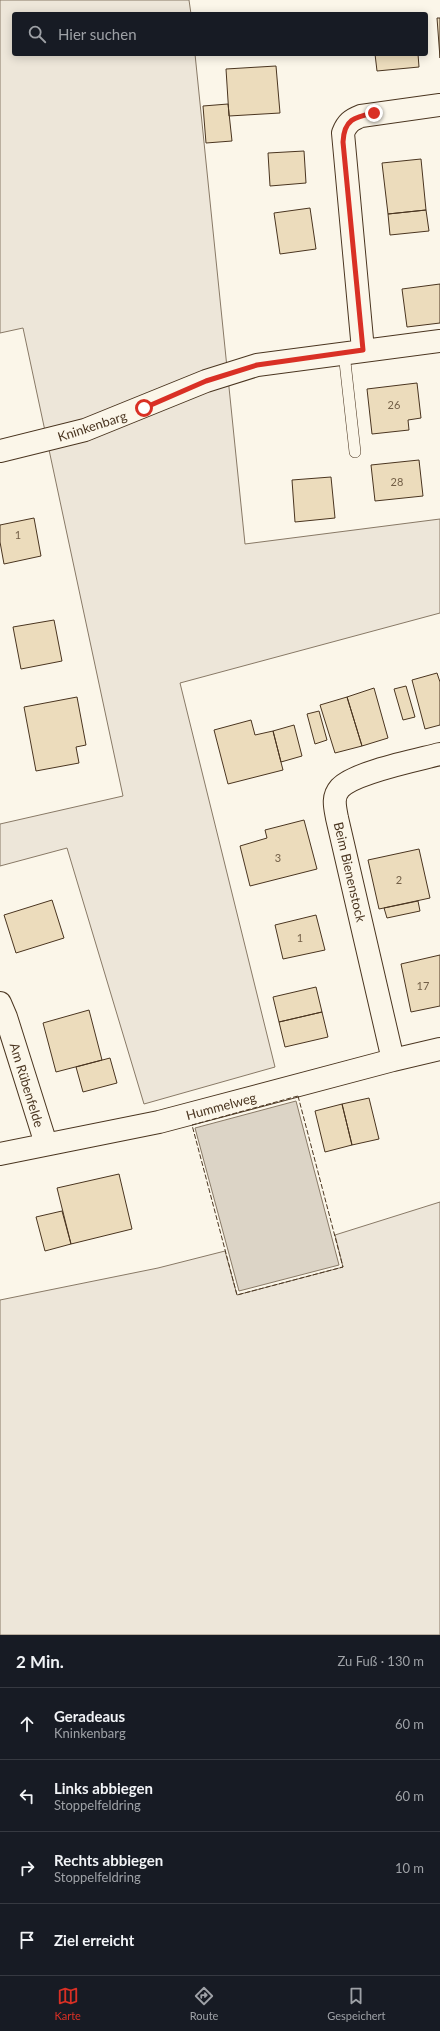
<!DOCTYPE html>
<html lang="de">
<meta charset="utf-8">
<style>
body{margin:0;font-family:Lato,sans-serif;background:#20242c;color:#f1f3f6}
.stop{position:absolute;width:12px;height:12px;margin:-9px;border:3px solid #d93025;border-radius:50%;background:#fff}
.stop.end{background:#d93025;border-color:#fff;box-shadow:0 1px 4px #0008}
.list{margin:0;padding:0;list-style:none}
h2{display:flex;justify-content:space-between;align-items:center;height:52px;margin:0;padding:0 16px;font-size:17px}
h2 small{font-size:13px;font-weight:400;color:#9ea1a6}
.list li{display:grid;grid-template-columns:26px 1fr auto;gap:12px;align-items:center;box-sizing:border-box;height:72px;padding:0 16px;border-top:1px solid #363941}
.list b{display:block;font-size:15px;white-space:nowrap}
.list p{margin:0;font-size:13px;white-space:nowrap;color:#9ea1a6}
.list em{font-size:13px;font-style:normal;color:#9ea1a6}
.icon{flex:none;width:22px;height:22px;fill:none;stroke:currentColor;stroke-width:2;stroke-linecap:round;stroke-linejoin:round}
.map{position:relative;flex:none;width:440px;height:1635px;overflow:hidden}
.search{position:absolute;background:#171b24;box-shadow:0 2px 10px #0003;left:12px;right:12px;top:12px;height:44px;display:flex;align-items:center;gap:10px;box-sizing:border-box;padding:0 14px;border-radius:4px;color:#9ea1a6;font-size:15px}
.sheet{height:340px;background:#171b24}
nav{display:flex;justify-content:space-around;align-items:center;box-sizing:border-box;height:56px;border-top:1px solid #363941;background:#171b24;font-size:11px;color:#9ea1a6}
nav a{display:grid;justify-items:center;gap:2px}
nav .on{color:#d93025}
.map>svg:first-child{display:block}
</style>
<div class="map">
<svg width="440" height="1635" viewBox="0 0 440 1635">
<rect width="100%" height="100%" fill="#fbf6e9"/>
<path fill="#ede6d9" stroke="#887966" d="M 0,0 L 189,0 L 191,14 L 14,14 L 14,54 L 195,54 L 245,544 L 440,519 L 440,613 L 180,683 L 275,1067 L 144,1104 L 67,848 L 0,866 L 0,824 L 123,796 L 23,328 L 0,333 Z
M 440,1202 L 440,1635 L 0,1635 L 0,1300 L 158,1268 L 225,1251 L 237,1295 L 343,1267 L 335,1235 Z"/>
<path fill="#dcd4c6" stroke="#887966" d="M 296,1101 L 339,1265 L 239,1291 L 195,1128 Z"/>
<path fill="#ecdcbc" stroke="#4a3520" d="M 437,18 L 440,18 L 440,58 Z
M 375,54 L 418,54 L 419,67 L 377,71 Z
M 276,66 L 280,113 L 229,116 L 226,69 Z
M 228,104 L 232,141 L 206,143 L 203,106 Z
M 304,151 L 306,183 L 270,186 L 268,153 Z
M 421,159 L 426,210 L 388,214 L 382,163 Z
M 310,208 L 316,249 L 280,254 L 274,213 Z
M 426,210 L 429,231 L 390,235 L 388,214 Z
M 440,284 L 440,323 L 407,327 L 402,289 Z
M 417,383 L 421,418 L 408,420 L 409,430 L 372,434 L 367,389 Z
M 419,460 L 423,496 L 375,501 L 371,465 Z
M 331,477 L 335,518 L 295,522 L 292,480 Z
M 34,518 L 41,556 L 4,564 L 0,542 L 0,525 Z
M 54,620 L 62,661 L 21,669 L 13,627 Z
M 437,673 L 440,682 L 440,725 L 425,729 L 412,680 Z
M 406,686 L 415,717 L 403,720 L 394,689 Z
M 374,688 L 388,738 L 362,746 L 347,697 Z
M 77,697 L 86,745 L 76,747 L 79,763 L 36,771 L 24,707 Z
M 347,697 L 362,746 L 335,753 L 320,705 Z
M 319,711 L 327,740 L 315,744 L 307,714 Z
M 251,720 L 255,735 L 273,731 L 283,770 L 228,784 L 214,730 Z
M 294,725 L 302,756 L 281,762 L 273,731 Z
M 304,820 L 317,869 L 250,886 L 240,846 L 267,838 L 265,830 Z
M 419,849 L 430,898 L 379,909 L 368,860 Z
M 52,900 L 64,938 L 16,953 L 4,915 Z
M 418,901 L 420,911 L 387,918 L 384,908 Z
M 316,915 L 325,950 L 283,959 L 275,925 Z
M 440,955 L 440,1006 L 411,1012 L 401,964 Z
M 316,987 L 322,1012 L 279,1022 L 273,997 Z
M 89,1010 L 102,1060 L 56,1072 L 43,1023 Z
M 322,1012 L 328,1037 L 285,1047 L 279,1022 Z
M 110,1058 L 117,1083 L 83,1092 L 76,1067 Z
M 369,1098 L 379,1139 L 352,1145 L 342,1104 Z
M 342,1104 L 352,1145 L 325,1152 L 315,1111 Z
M 119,1174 L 132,1229 L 71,1244 L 57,1188 Z
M 62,1211 L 71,1244 L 45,1251 L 36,1217 Z"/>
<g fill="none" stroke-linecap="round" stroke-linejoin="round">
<g stroke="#4a3520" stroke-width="12">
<path id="lane" d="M 344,353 L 355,452"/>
</g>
<g stroke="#4a3520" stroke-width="24">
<path id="street" d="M 363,350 L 343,133 C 347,123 351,120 361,116 L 440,105
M 0,451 L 85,430 L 206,381 L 257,365 L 440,341
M 0,1003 L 6,1017 L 46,1144
M 393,1060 L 337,818 C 335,807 332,797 340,788 C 355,772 417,760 440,754
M 0,1154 L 159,1122 L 393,1060 L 440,1049"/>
</g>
<use href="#lane" stroke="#fbf6e9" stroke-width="11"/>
<use href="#street" stroke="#fbf6e9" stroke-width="22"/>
<path stroke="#4a3520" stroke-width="1" stroke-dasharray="5 2" stroke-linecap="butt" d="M 298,1096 L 343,1267 L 237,1295 L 192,1125 Z"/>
</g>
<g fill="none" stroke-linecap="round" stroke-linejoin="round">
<path stroke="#d93025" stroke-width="5" d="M 144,408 L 206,381 L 257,365 L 363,350 L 343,142 C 344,119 355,117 374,113"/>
</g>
<g text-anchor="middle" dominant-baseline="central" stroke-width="3" stroke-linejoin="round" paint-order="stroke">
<g font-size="11" fill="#725f47">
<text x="394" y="404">26</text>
<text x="397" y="481">28</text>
<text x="18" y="534">1</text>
<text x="278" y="857">3</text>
<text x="399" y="879">2</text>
<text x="300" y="937">1</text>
<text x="423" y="985">17</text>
</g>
<g font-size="13" fill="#4a3520" stroke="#fbf6e9">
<text transform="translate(92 426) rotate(-18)">Kninkenbarg</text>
<text transform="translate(350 872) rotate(77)">Beim Bienenstock</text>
<text transform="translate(27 1085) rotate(73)">Am Rübenfelde</text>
<text transform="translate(221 1106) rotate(-15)">Hummelweg</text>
</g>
</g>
</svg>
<div class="stop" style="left:144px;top:408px"></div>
<div class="stop end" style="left:374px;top:113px"></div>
<div class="search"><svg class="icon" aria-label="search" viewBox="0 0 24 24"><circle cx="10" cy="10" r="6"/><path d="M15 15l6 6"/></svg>Hier suchen</div>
</div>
<section class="sheet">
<h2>2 Min.<small>Zu Fuß · 130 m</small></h2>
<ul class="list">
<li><svg class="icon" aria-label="ahead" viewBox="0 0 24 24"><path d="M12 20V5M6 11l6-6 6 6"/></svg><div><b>Geradeaus</b><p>Kninkenbarg</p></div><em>60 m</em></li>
<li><svg class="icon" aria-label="left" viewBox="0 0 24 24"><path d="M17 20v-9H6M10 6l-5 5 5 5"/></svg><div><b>Links abbiegen</b><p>Stoppelfeldring</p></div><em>60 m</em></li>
<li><svg class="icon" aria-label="right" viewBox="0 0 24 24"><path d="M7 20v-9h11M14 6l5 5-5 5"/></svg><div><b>Rechts abbiegen</b><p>Stoppelfeldring</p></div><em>10 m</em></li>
<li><svg class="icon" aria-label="arrive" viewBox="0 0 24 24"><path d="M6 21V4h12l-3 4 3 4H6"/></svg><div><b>Ziel erreicht</b></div></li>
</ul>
</section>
<nav>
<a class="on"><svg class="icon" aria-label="map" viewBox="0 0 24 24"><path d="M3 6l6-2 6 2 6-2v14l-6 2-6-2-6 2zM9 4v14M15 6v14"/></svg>Karte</a>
<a><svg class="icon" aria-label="directions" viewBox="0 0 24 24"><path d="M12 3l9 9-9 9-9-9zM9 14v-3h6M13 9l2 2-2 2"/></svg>Route</a>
<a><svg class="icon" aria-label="saved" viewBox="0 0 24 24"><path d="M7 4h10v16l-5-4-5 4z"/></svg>Gespeichert</a>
</nav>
